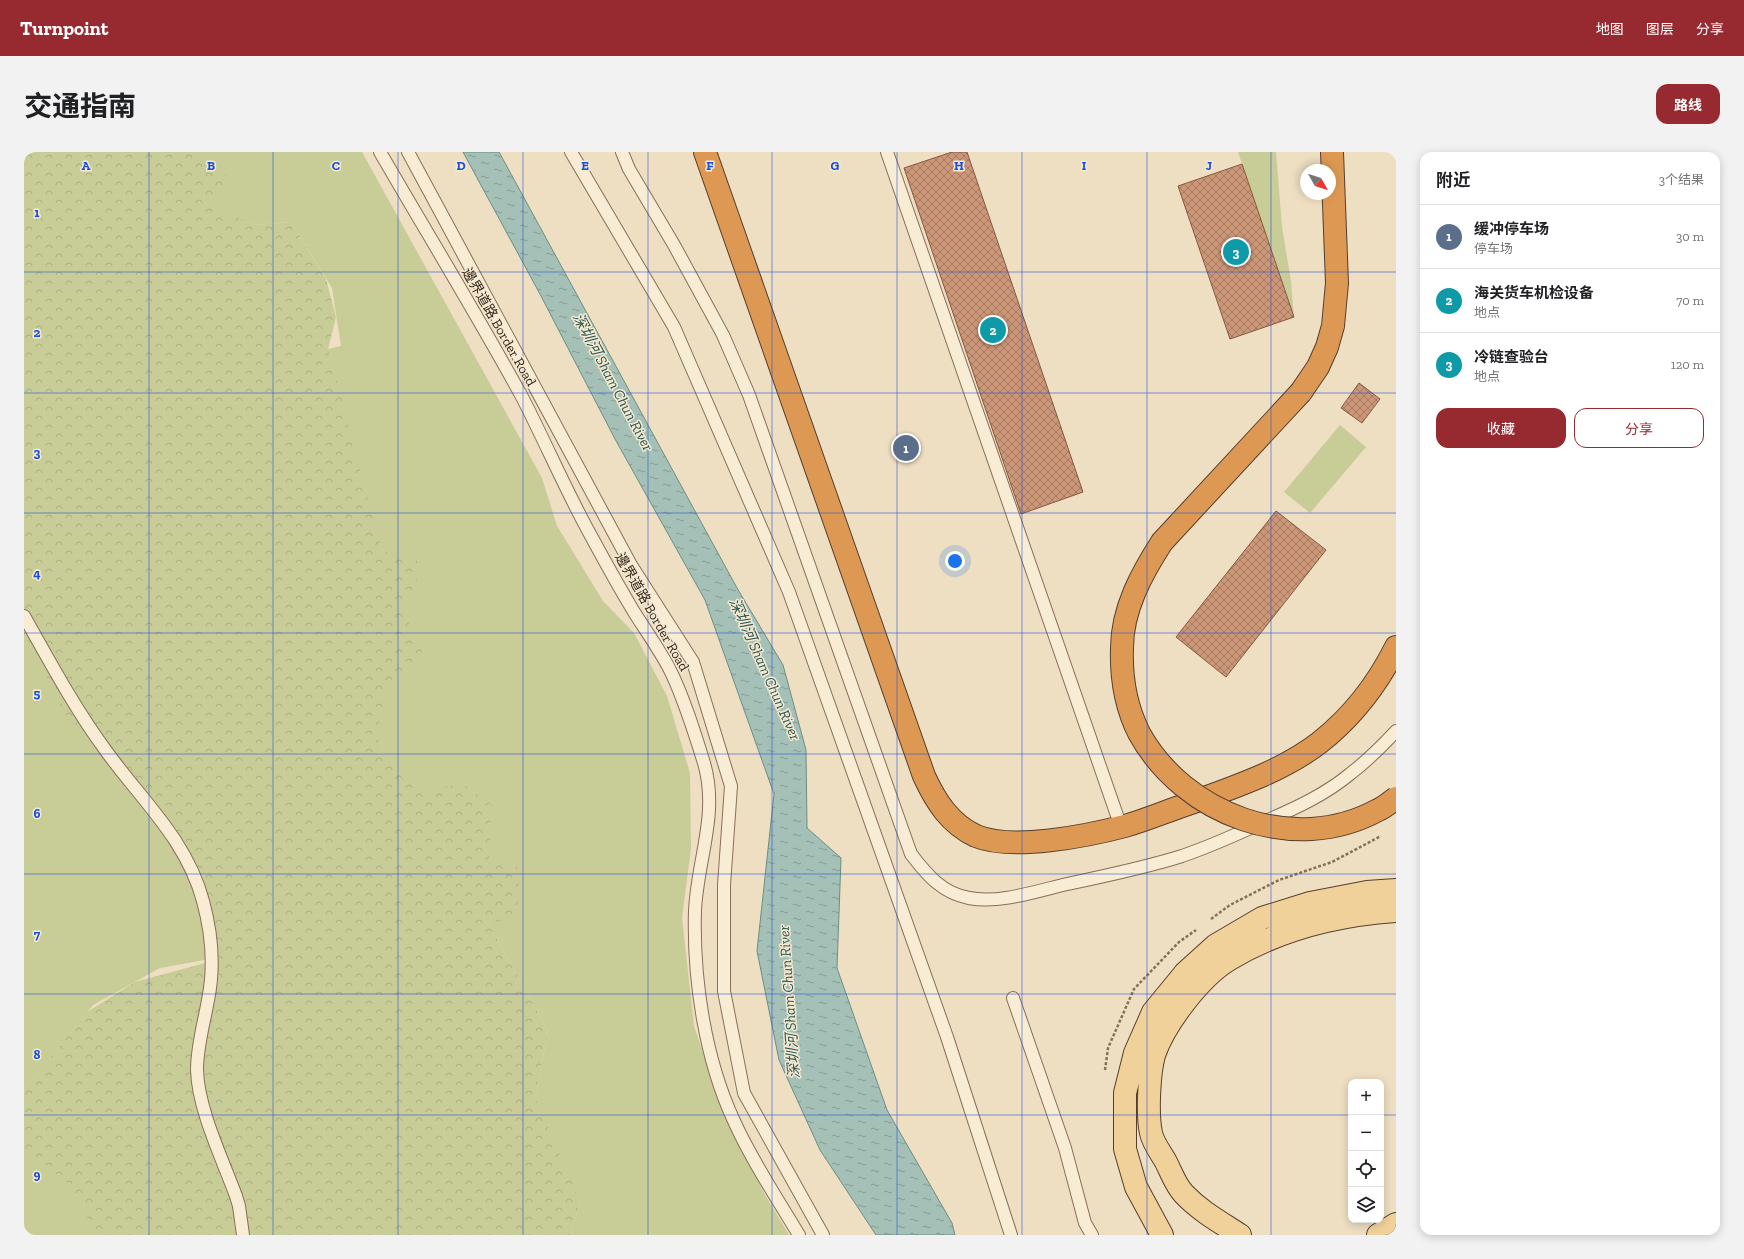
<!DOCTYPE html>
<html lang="zh">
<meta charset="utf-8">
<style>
body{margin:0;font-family:"Zilla Slab","Noto Sans SC",serif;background:#f2f2f2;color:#202124}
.controls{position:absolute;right:12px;bottom:12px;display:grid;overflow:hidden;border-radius:8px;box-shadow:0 2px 10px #0003}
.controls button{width:36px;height:36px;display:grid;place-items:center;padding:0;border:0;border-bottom:1px solid #e0e0e0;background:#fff;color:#202124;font:20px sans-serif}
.compass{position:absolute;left:1276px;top:12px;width:36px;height:36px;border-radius:50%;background:#fff;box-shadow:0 2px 10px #0003;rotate:129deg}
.you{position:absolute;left:931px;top:409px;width:14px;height:14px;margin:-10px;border:3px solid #fff;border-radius:50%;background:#1a73e8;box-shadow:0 0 0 6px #1a73e833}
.badge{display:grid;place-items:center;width:26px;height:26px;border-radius:50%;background:#962a30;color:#fff;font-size:13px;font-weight:700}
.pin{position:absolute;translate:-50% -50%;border:2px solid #fff;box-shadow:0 1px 4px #0006}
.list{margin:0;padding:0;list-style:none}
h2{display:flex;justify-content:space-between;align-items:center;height:52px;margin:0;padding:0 16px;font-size:17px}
h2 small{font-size:13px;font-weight:400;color:#757577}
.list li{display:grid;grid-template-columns:26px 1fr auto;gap:12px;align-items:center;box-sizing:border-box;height:64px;padding:0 16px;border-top:1px solid #e0e0e0}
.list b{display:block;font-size:15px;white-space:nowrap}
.list p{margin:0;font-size:13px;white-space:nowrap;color:#757577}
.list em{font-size:13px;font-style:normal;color:#757577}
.actions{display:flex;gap:8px;padding:12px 16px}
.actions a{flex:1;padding:9px 0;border:1px solid #962a30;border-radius:12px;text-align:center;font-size:14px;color:#962a30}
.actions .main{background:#962a30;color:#fff}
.icon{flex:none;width:22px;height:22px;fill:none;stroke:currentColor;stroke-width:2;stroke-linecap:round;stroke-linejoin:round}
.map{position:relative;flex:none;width:1372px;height:1083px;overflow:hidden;border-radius:12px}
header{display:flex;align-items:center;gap:24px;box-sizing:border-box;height:56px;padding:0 20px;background:#962a30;color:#fff}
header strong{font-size:19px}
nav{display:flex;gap:22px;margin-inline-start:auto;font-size:14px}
.intro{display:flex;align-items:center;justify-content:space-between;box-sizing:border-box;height:96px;padding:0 24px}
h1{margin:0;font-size:28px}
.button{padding:10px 18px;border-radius:12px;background:#962a30;color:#fff;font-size:14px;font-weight:700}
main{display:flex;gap:24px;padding:0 24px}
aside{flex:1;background:#fff;border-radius:12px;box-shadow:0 2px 10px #0003}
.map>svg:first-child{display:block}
</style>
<header>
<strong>Turnpoint</strong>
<nav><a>地图</a><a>图层</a><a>分享</a></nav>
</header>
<div class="intro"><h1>交通指南</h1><a class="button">路线</a></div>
<main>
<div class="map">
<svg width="1372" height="1083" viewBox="0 0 1372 1083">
<defs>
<pattern id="forest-crowns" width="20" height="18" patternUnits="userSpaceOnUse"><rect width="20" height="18" fill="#c8cc96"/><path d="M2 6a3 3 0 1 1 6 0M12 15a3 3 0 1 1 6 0" fill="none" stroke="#acaf81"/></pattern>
<pattern id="water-ripples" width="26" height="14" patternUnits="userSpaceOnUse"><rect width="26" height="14" fill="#a4c0b7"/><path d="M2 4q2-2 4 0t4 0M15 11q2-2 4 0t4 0" fill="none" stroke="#869c94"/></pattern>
<pattern id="building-cross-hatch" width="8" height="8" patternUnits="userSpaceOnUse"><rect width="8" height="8" fill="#cc9778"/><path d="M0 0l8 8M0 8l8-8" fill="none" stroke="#a67b62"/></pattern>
</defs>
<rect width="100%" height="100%" fill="#eedec2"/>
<path fill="#c8cc96" d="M 167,0 L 338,0 L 518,326 L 533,374 L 579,449 L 610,481 L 643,544 L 666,621 L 667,696 L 658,766 L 670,874 L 697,953 L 740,1041 L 765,1083 L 547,1083 L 556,1049 L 510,951 L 524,879 L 465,773 L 465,709 L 430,635 L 376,640 L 378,626 L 352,583 L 358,400 L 296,199 L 317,194 L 308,136 L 267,70 L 231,73 L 179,52 Z
M 1214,0 L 1252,0 L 1258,75 L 1267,129 L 1270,165 Z
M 1316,273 L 1342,295 L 1286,361 L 1260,340 Z
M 0,428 L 109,579 L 225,800 L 136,816 L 69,853 L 0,938 Z
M 0,940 L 73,1083 L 0,1083 Z"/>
<path fill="url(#forest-crowns)" d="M 0,0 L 169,0 L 212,30 L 180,52 L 231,73 L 267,70 L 302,127 L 312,165 L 304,197 L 358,399 L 397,410 L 392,430 L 380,460 L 400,505 L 366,530 L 352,583 L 378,626 L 404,637 L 439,632 L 468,653 L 465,709 L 495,715 L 493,762 L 465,773 L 524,879 L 511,946 L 556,1049 L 547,1083 L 72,1083 L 47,1034 L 0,996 L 0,938 L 63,860 L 111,830 L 181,811 L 175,736 L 141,655 L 48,576 L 0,481 Z"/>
<path fill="url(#water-ripples)" stroke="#6b8e84" d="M 439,0 L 475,0 L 713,436 L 759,513 L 782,598 L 783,676 L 817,706 L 813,816 L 863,958 L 928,1071 L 931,1083 L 852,1083 L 796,998 L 755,908 L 733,799 L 750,642 L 681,448 L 591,287 L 517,144 Z"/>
<path fill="url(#building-cross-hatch)" stroke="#86583f" d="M 928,0 L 943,0 L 1059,340 L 997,362 L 880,16 Z
M 1218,12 L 1270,165 L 1206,187 L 1154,34 Z
M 1335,231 L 1356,247 L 1338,271 L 1317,256 Z
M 1252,359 L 1302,398 L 1202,525 L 1152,485 Z"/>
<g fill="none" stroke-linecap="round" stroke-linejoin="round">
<g stroke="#876f59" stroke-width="14">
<path id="lane" d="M 356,0 C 403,81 452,161 497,243 C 521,289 541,337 566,382 C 580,408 595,435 610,460 C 622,479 635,497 645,516 C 659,543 671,582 680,611 C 695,662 673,709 671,759 C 669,827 681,907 710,969 C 728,1009 753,1046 775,1083
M 384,0 L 607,413 L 669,510 L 707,634 L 700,733 L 700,839 L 720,941 L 799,1083
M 547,0 L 650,175 L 765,440 L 923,885 L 987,1083
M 598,0 L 605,17 L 650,93 L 699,183 L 725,243 L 887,702 C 903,723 918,741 945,746 C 975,752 1013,739 1043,732 C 1081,724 1120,716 1158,704 C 1187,694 1216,681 1244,668 C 1272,656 1302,642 1326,622 C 1343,609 1358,594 1372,579
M 863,0 L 1097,675
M 0,464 C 25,508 50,555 80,596 C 116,647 162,686 179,749 C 188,782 191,814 184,848 C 180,871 173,894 173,918 C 174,957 198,1006 212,1044 L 215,1054 L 219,1083
M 989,846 L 1041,996 L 1061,1071 L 1068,1083"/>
</g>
<g stroke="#553e2e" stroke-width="24">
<path id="primary" d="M 1138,1083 L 1112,1035 L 1101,997 L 1101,941 L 1111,901 L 1129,860 L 1161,821 L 1192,793 L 1238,766 L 1286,751 L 1343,740 L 1372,738
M 1216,1083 C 1196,1070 1176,1059 1160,1042 C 1152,1034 1147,1020 1142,1010 C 1137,1001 1129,991 1127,981 C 1123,963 1125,921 1130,903 C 1141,871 1177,824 1206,807 C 1256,777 1314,763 1372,759
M 1354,1083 L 1372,1072"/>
</g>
<g stroke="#553e2e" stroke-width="24">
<path id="highway" d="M 681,0 L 900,624 C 912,650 926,672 952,684 C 988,699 1063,684 1101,674 C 1122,668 1143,659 1164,652 C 1208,636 1257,620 1295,591 C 1328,565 1353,533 1372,495
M 1277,240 L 1294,215 L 1303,195 L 1309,174 L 1313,131 L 1308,0"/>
</g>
<path stroke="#876f59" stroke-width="2.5" stroke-dasharray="3 2" stroke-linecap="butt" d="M 1187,767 L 1206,753 L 1255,728 L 1308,710 L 1357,684
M 1081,918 L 1084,896 L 1110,837 L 1155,790 L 1172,778"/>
<use href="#lane" stroke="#f8ecd5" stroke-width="12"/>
<use href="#primary" stroke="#f1d19a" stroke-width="22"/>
<use href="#highway" stroke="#dd9953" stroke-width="22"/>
<g stroke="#553e2e" stroke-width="24" stroke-linecap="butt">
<path id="highway-bridge" d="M 1277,240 L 1138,390 C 1118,421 1098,457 1098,496 C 1097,524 1102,555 1115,581 C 1160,663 1270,704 1354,658 C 1361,655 1366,650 1372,646"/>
</g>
<use href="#highway-bridge" stroke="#dd9953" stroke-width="22"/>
</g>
<path fill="none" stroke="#1d4ed8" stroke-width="1" stroke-opacity="0.55" d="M 125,0 L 125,1083M 249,0 L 249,1083M 374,0 L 374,1083M 499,0 L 499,1083M 624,0 L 624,1083M 748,0 L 748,1083M 873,0 L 873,1083M 998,0 L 998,1083M 1123,0 L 1123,1083M 1247,0 L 1247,1083M 0,120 L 1372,120M 0,241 L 1372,241M 0,361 L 1372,361M 0,481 L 1372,481M 0,602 L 1372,602M 0,722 L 1372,722M 0,842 L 1372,842M 0,963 L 1327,963M 1357,963 L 1372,963"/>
<g text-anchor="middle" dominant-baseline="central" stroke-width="3" stroke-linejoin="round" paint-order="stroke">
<g font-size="14" fill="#37291d" stroke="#f5e9d1">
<text transform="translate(475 175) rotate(60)">邊界道路 Border Road</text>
<text transform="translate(628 460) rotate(60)">邊界道路 Border Road</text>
</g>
<g font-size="15" font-style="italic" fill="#2d5752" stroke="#f5e9d1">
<text transform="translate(589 230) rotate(62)">深圳河 Sham Chun River</text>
<text transform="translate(741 517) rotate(66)">深圳河 Sham Chun River</text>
<text transform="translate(765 850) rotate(-94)">深圳河 Sham Chun River</text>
</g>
</g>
<g font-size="13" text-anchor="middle" font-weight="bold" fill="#1d4ed8" stroke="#f5e9d1" stroke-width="3" stroke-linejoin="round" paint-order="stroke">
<text x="62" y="18">A</text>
<text x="187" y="18">B</text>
<text x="312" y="18">C</text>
<text x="437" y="18">D</text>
<text x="561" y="18">E</text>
<text x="686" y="18">F</text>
<text x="811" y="18">G</text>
<text x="935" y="18">H</text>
<text x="1060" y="18">I</text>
<text x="1185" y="18">J</text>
<text x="13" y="65">1</text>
<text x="13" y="185">2</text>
<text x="13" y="305">3</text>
<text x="13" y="426">4</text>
<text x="13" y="546">5</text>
<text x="13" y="666">6</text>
<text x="13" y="787">7</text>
<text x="13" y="907">8</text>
<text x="13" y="1027">9</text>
</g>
</svg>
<div class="controls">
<button>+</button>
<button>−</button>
<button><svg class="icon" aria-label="locate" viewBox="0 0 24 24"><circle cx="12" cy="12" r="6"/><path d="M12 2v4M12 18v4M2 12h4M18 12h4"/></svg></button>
<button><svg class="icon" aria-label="layers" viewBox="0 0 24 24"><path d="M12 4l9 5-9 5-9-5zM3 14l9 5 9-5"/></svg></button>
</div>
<svg class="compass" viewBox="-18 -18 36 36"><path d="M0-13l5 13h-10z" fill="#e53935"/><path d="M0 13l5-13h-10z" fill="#757577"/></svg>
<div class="you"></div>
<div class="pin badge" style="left:882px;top:296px;background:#5c6f8a">1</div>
<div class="pin badge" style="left:969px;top:178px;background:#0f9aa8">2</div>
<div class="pin badge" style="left:1212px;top:100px;background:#0f9aa8">3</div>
</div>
<aside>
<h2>附近<small>3个结果</small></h2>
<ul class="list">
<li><span class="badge" style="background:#5c6f8a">1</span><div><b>缓冲停车场</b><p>停车场</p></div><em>30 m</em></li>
<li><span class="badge" style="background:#0f9aa8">2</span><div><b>海关货车机检设备</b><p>地点</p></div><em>70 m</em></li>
<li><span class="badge" style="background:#0f9aa8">3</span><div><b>冷链查验台</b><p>地点</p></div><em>120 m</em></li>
</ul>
<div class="actions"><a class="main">收藏</a><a>分享</a></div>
</aside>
</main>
